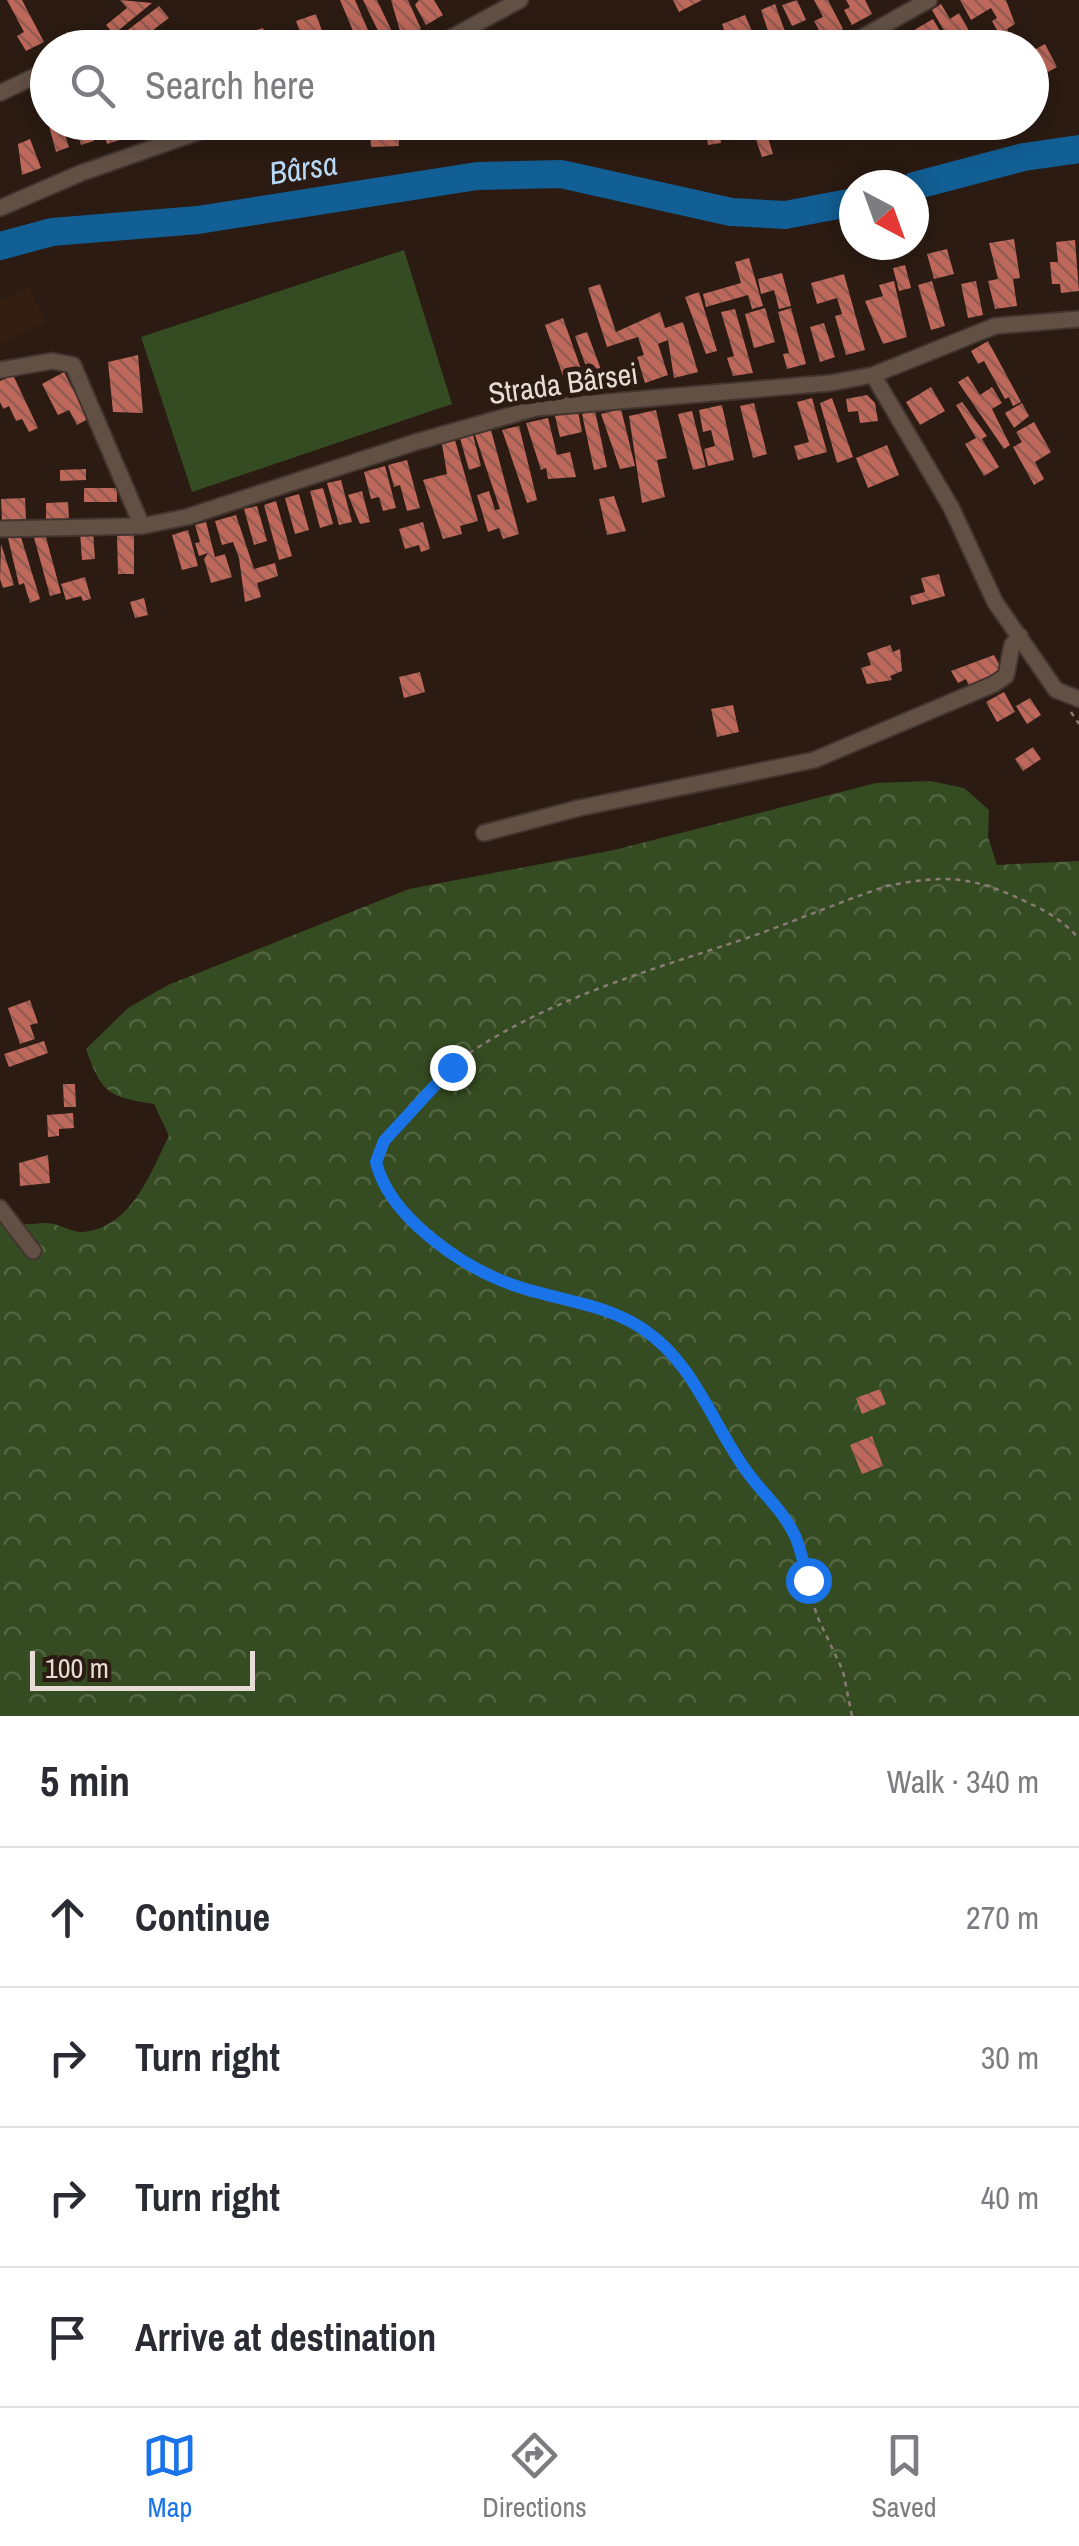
<!DOCTYPE html>
<meta charset="utf-8">
<style>
body{margin:0;font-family:"Archivo Narrow",sans-serif;background:#f7f7f7;color:#2b2b33}
.compass{position:absolute;left:839px;top:170px;width:90px;height:90px;border-radius:50%;background:#fff;box-shadow:0 5px 25px #0003;rotate:139deg}
.scale{position:absolute;left:30px;bottom:25px;width:225px;box-sizing:border-box;padding-left:10px;border:5px solid #e8ddd6;border-top:0;font-size:28px;line-height:35px;white-space:nowrap;color:#e8ddd6;-webkit-text-stroke:8px #2b1b12;paint-order:stroke}
.stop{position:absolute;width:30px;height:30px;margin:-22px;border:8px solid #1a73e8;border-radius:50%;background:#fff}
.stop.end{background:#1a73e8;border-color:#fff;box-shadow:0 2px 10px #0008}
.list{margin:0;padding:0;list-style:none}
h2{display:flex;justify-content:space-between;align-items:center;height:130px;margin:0;padding:0 40px;font-size:42px}
h2 small{font-size:32px;font-weight:400;color:#7c7c81}
.list li{display:grid;grid-template-columns:65px 1fr auto;gap:30px;align-items:center;box-sizing:border-box;height:140px;padding:0 40px;border-top:2px solid #e1e1e2}
.list b{display:block;font-size:38px;white-space:nowrap}
.list em{font-size:32px;font-style:normal;color:#7c7c81}
.icon{flex:none;width:55px;height:55px;fill:none;stroke:currentColor;stroke-width:2;stroke-linecap:round;stroke-linejoin:round}
.map{position:relative;flex:none;width:1079px;height:1716px;overflow:hidden}
.search{position:absolute;background:#fff;box-shadow:0 5px 25px #0003;left:30px;right:30px;top:30px;height:110px;display:flex;align-items:center;gap:25px;box-sizing:border-box;padding:0 35px;border-radius:55px;color:#7c7c81;font-size:38px}
.sheet{height:690px;background:#fff}
nav{display:flex;justify-content:space-around;align-items:center;box-sizing:border-box;height:140px;border-top:2px solid #e1e1e2;background:#fff;font-size:28px;color:#7c7c81}
nav a{display:grid;justify-items:center;gap:5px}
nav .on{color:#1a73e8}
.map>svg:first-child{display:block}
</style>
<div class="map">
<svg width="1079" height="1716" viewBox="0 0 1079 1716">
<defs>
<pattern id="forest-crowns" width="20" height="18" patternUnits="userSpaceOnUse" patternTransform="scale(2.5)"><rect width="20" height="18" fill="#354c22"/><path d="M2 6a3 3 0 1 1 6 0M12 15a3 3 0 1 1 6 0" fill="none" stroke="#526541"/></pattern>
<pattern id="building-back-hatch" width="6" height="6" patternUnits="userSpaceOnUse" patternTransform="scale(2.5)"><rect width="6" height="6" fill="#bd685a"/><path d="M-1 5l2 2M0 0l6 6M5-1l2 2" fill="none" stroke="#935b51"/></pattern>
</defs>
<rect width="100%" height="100%" fill="#2b1b12"/>
<path fill="#341e11" d="M 29,287 L 46,322 L 0,344 L 0,300 Z"/>
<path fill="#354c22" d="M 404,250 L 452,404 L 192,492 L 141,337 Z"/>
<path fill="url(#forest-crowns)" d="M 930,781 L 964,788 L 989,810 L 988,837 L 997,865 L 1079,861 L 1079,1716 L 0,1716 L 0,1220 C 19,1226 28,1224 46,1223 C 59,1223 71,1233 84,1232 C 133,1226 150,1173 169,1136 L 154,1104 C 109,1097 102,1094 86,1049 L 128,1008 L 168,985 L 409,889 L 614,850 L 876,783 Z"/>
<g fill="none" stroke-linecap="round" stroke-linejoin="round">
<path stroke="#125f95" stroke-width="28" d="M 914,186 L 1024,157 L 1079,149
M 0,246 L 52,232 L 198,220 L 477,176 L 561,174 L 731,212 L 785,215 L 854,202"/>
</g>
<path fill="url(#building-back-hatch)" d="M 7,0 L 22,0 L 44,42 L 26,51 L 17,36 L 24,32 Z
M 120,0 L 152,3 L 114,34 L 106,25 L 127,8 Z
M 340,0 L 355,0 L 374,44 L 350,48 L 347,41 L 356,38 Z
M 363,0 L 377,0 L 395,38 L 384,43 Z
M 391,0 L 408,0 L 421,29 L 402,38 Z
M 419,0 L 434,0 L 443,15 L 426,25 L 415,5 Z
M 673,0 L 702,0 L 679,12 Z
M 797,0 L 806,20 L 792,26 L 782,5 Z
M 814,0 L 828,0 L 843,29 L 824,39 L 814,21 L 823,17 Z
M 846,0 L 865,0 L 872,14 L 852,25 L 844,10 L 850,7 Z
M 960,0 L 1006,0 L 1015,24 L 1007,29 L 1017,48 L 1007,48 L 992,21 L 997,18 L 991,8 L 971,20 Z
M 775,4 L 791,48 L 769,48 L 763,33 L 768,31 L 761,10 Z
M 941,4 L 950,19 L 959,13 L 976,43 L 954,48 L 932,10 Z
M 159,6 L 169,18 L 129,48 L 120,36 Z
M 316,14 L 326,42 L 306,48 L 296,21 Z
M 745,15 L 755,38 L 740,44 L 737,37 L 728,41 L 722,24 Z
M 933,19 L 947,43 L 908,48 L 902,37 Z
M 263,28 L 269,48 L 248,48 L 243,34 Z
M 616,30 L 624,48 L 579,48 Z
M 287,35 L 292,48 L 272,48 L 270,40 Z
M 1045,44 L 1057,67 L 1039,77 L 1032,51 Z
M 48,122 L 61,122 L 69,147 L 56,152 Z
M 74,122 L 89,122 L 94,141 L 81,145 Z
M 107,122 L 121,122 L 126,138 L 107,144 L 103,131 L 109,129 Z
M 563,122 L 576,122 L 577,140 L 564,140 Z
M 630,122 L 649,122 L 651,137 L 632,140 Z
M 705,122 L 718,122 L 721,143 L 708,145 Z
M 822,122 L 835,122 L 840,135 L 827,138 Z
M 399,131 L 399,146 L 371,147 L 370,133 Z
M 766,131 L 773,154 L 762,157 L 754,134 Z
M 30,139 L 41,168 L 22,175 L 18,144 Z
M 1014,239 L 1020,278 L 1013,279 L 1017,306 L 995,309 L 988,281 L 998,279 L 989,243 Z
M 1075,240 L 1079,291 L 1061,293 L 1060,284 L 1052,284 L 1050,262 L 1058,262 L 1056,242 Z
M 947,249 L 954,274 L 934,279 L 927,254 Z
M 749,258 L 763,306 L 752,309 L 748,295 L 706,307 L 703,294 L 741,283 L 735,262 Z
M 905,265 L 911,288 L 899,291 L 893,268 Z
M 782,273 L 791,306 L 779,309 L 774,290 L 761,294 L 758,279 Z
M 844,274 L 865,350 L 846,355 L 835,316 L 842,314 L 837,298 L 817,304 L 811,283 Z
M 894,281 L 907,337 L 883,344 L 865,301 L 883,296 L 879,285 Z
M 932,281 L 945,326 L 931,330 L 918,285 Z
M 976,281 L 983,315 L 968,318 L 961,284 Z
M 600,284 L 616,332 L 660,312 L 665,328 L 683,322 L 698,372 L 674,378 L 668,340 L 658,344 L 668,375 L 645,383 L 637,357 L 644,355 L 638,337 L 607,347 L 588,288 Z
M 699,292 L 717,351 L 706,354 L 685,297 Z
M 765,308 L 775,342 L 754,348 L 745,314 Z
M 791,308 L 806,364 L 787,369 L 783,354 L 789,353 L 778,312 Z
M 735,309 L 753,373 L 733,376 L 727,358 L 734,356 L 721,312 Z
M 563,318 L 581,369 L 563,376 L 545,325 Z
M 824,323 L 835,357 L 820,362 L 810,327 Z
M 587,332 L 606,383 L 593,386 L 575,336 Z
M 988,341 L 1021,402 L 1013,406 L 1009,397 L 1005,399 L 984,361 L 978,364 L 971,351 Z
M 138,355 L 143,413 L 113,412 L 108,362 Z
M 64,372 L 88,419 L 77,425 L 69,410 L 58,415 L 42,384 Z
M 13,375 L 38,428 L 29,432 L 22,419 L 16,421 L 9,406 L 3,409 L 0,402 L 0,381 Z
M 968,376 L 980,395 L 992,387 L 1002,403 L 992,409 L 1010,445 L 1004,449 L 958,382 Z
M 931,387 L 945,411 L 920,425 L 906,402 Z
M 867,395 L 875,403 L 878,421 L 860,423 L 858,411 L 848,412 L 846,399 Z
M 812,398 L 827,452 L 798,460 L 794,446 L 809,442 L 797,402 Z
M 832,398 L 853,457 L 837,463 L 820,403 Z
M 962,402 L 987,436 L 982,439 L 999,467 L 984,476 L 965,444 L 976,438 L 956,405 Z
M 754,403 L 767,454 L 753,458 L 740,406 Z
M 1022,403 L 1029,416 L 1014,428 L 1005,413 Z
M 722,405 L 734,460 L 708,466 L 704,449 L 715,446 L 711,430 L 703,432 L 699,410 Z
M 621,409 L 635,466 L 620,469 L 601,414 Z
M 656,410 L 667,458 L 657,460 L 665,497 L 642,503 L 629,416 Z
M 578,411 L 582,432 L 560,437 L 555,416 Z
M 595,411 L 607,467 L 594,470 L 582,414 Z
M 692,411 L 706,467 L 693,470 L 678,414 Z
M 548,418 L 557,455 L 570,452 L 576,477 L 548,479 L 546,468 L 541,470 L 526,423 Z
M 1034,422 L 1051,452 L 1035,462 L 1044,479 L 1034,485 L 1013,447 L 1022,442 L 1016,432 Z
M 519,426 L 537,500 L 527,503 L 502,430 Z
M 491,430 L 519,534 L 503,539 L 499,528 L 488,532 L 477,495 L 489,491 L 495,510 L 500,509 L 475,435 Z
M 473,435 L 481,466 L 469,470 L 460,438 Z
M 455,440 L 478,521 L 460,526 L 462,534 L 443,539 L 423,480 L 447,474 L 442,444 Z
M 887,445 L 899,475 L 868,488 L 856,458 Z
M 407,460 L 420,508 L 407,511 L 400,485 L 394,487 L 388,465 Z
M 385,466 L 396,508 L 383,511 L 379,497 L 371,499 L 364,472 Z
M 86,469 L 86,480 L 60,481 L 60,470 Z
M 341,480 L 352,522 L 339,525 L 327,483 Z
M 84,488 L 117,488 L 117,502 L 84,502 Z
M 323,488 L 333,524 L 320,528 L 310,491 Z
M 362,491 L 370,522 L 360,524 L 348,495 Z
M 299,494 L 309,530 L 295,534 L 285,498 Z
M 614,496 L 626,531 L 607,535 L 599,499 Z
M 25,498 L 26,521 L 2,522 L 1,499 Z
M 276,501 L 292,556 L 279,560 L 264,505 Z
M 68,502 L 69,519 L 46,520 L 46,503 Z
M 257,506 L 267,541 L 254,545 L 244,509 Z
M 236,515 L 254,569 L 275,563 L 278,576 L 257,583 L 261,597 L 245,602 L 239,558 L 233,542 L 222,545 L 215,521 Z
M 206,522 L 215,557 L 225,554 L 232,577 L 211,583 L 204,559 L 208,553 L 199,556 L 195,543 L 200,542 L 195,525 Z
M 423,522 L 430,549 L 421,552 L 419,545 L 405,549 L 399,529 Z
M 44,530 L 61,593 L 50,596 L 33,534 Z
M 188,530 L 198,566 L 182,570 L 172,535 Z
M 93,531 L 95,559 L 82,560 L 80,532 Z
M 20,534 L 40,599 L 30,603 L 24,583 L 19,585 L 8,538 Z
M 117,535 L 134,535 L 134,574 L 118,574 Z
M 1,544 L 14,585 L 3,588 L 0,579 Z
M 939,574 L 945,596 L 912,605 L 910,596 L 925,592 L 921,578 Z
M 85,577 L 91,599 L 83,601 L 81,596 L 66,600 L 61,584 Z
M 144,598 L 148,615 L 135,618 L 130,602 Z
M 890,645 L 893,652 L 900,649 L 902,671 L 890,676 L 892,680 L 867,684 L 861,668 L 871,665 L 867,653 Z
M 994,655 L 1002,670 L 969,687 L 966,679 L 958,683 L 951,671 Z
M 420,672 L 425,692 L 404,698 L 399,677 Z
M 1004,692 L 1015,712 L 997,722 L 986,702 Z
M 1030,698 L 1041,715 L 1027,724 L 1016,706 Z
M 733,705 L 739,732 L 717,737 L 711,709 Z
M 1033,747 L 1041,759 L 1023,771 L 1015,759 Z
M 30,1000 L 38,1023 L 30,1025 L 35,1039 L 20,1044 L 8,1008 Z
M 44,1041 L 48,1053 L 9,1067 L 4,1054 Z
M 63,1084 L 75,1084 L 76,1107 L 64,1107 Z
M 73,1113 L 74,1128 L 59,1129 L 59,1136 L 48,1137 L 47,1115 Z
M 48,1155 L 50,1183 L 20,1186 L 19,1163 Z
M 880,1389 L 886,1404 L 862,1414 L 856,1398 Z
M 872,1436 L 883,1466 L 862,1474 L 850,1445 Z"/>
<g fill="none" stroke-linecap="round" stroke-linejoin="round">
<g stroke="#423530" stroke-width="19">
<path id="minor" d="M 432,48 L 520,0
M 843,48 L 929,0
M 0,93 L 48,70
M 0,208 L 81,173 L 227,122
M 0,370 L 52,361 L 73,365 L 142,526
M 873,375 L 951,507 L 995,602 L 1056,690 L 1079,699
M 0,529 L 142,526 L 187,517 L 416,442 L 536,408 L 830,383 L 873,375 L 995,326 L 1079,319
M 484,833 L 579,808 L 814,760 L 994,684 L 1006,676 L 1012,645 L 1020,636
M 0,1208 L 33,1251"/>
</g>
<path stroke="#8a7c74" stroke-width="2.5" stroke-dasharray="5 5" stroke-linecap="butt" d="M 1071,712 L 1079,724
M 852,1716 L 843,1671 L 817,1616 L 795,1537 L 775,1504 L 746,1471 L 675,1356 L 639,1326 L 616,1315 L 514,1286 L 467,1261 L 402,1208 L 389,1193 L 377,1161 C 424,1035 614,982 729,944 C 782,927 833,904 887,886 C 948,874 972,876 1029,903 C 1048,912 1065,922 1079,939"/>
<use href="#minor" stroke="#625045" stroke-width="15"/>
</g>
<g fill="none" stroke-linecap="round" stroke-linejoin="round">
<path stroke="#1a73e8" stroke-width="12" d="M 452,1067 L 384,1141 L 376,1162 C 389,1217 462,1267 513,1285 C 555,1300 605,1303 643,1329 C 694,1363 711,1421 745,1469 C 761,1492 783,1510 795,1536 C 801,1549 804,1566 808,1580"/>
</g>
<g text-anchor="middle" dominant-baseline="central" stroke-width="10" stroke-linejoin="round" paint-order="stroke">
<g font-size="30" fill="#e8ddd6" stroke="#2b1b12">
<text transform="translate(563 383) rotate(-8)">Strada Bârsei</text>
</g>
<g font-size="32" font-style="italic" fill="#b8daf9" stroke="#2b1b12">
<text transform="translate(303 168) rotate(-9)">Bârsa</text>
</g>
</g>
</svg>
<svg class="compass" viewBox="-18 -18 36 36"><path d="M0-13l5 13h-10z" fill="#e53935"/><path d="M0 13l5-13h-10z" fill="#7c7c81"/></svg>
<div class="scale">100 m</div>
<div class="stop" style="left:808px;top:1580px"></div>
<div class="stop end" style="left:452px;top:1067px"></div>
<div class="search"><svg class="icon" aria-label="search" viewBox="0 0 24 24"><circle cx="10" cy="10" r="6"/><path d="M15 15l6 6"/></svg>Search here</div>
</div>
<section class="sheet">
<h2>5 min<small>Walk · 340 m</small></h2>
<ul class="list">
<li><svg class="icon" aria-label="ahead" viewBox="0 0 24 24"><path d="M12 20V5M6 11l6-6 6 6"/></svg><div><b>Continue</b></div><em>270 m</em></li>
<li><svg class="icon" aria-label="right" viewBox="0 0 24 24"><path d="M7 20v-9h11M14 6l5 5-5 5"/></svg><div><b>Turn right</b></div><em>30 m</em></li>
<li><svg class="icon" aria-label="right" viewBox="0 0 24 24"><path d="M7 20v-9h11M14 6l5 5-5 5"/></svg><div><b>Turn right</b></div><em>40 m</em></li>
<li><svg class="icon" aria-label="arrive" viewBox="0 0 24 24"><path d="M6 21V4h12l-3 4 3 4H6"/></svg><div><b>Arrive at destination</b></div></li>
</ul>
</section>
<nav>
<a class="on"><svg class="icon" aria-label="map" viewBox="0 0 24 24"><path d="M3 6l6-2 6 2 6-2v14l-6 2-6-2-6 2zM9 4v14M15 6v14"/></svg>Map</a>
<a><svg class="icon" aria-label="directions" viewBox="0 0 24 24"><path d="M12 3l9 9-9 9-9-9zM9 14v-3h6M13 9l2 2-2 2"/></svg>Directions</a>
<a><svg class="icon" aria-label="saved" viewBox="0 0 24 24"><path d="M7 4h10v16l-5-4-5 4z"/></svg>Saved</a>
</nav>
